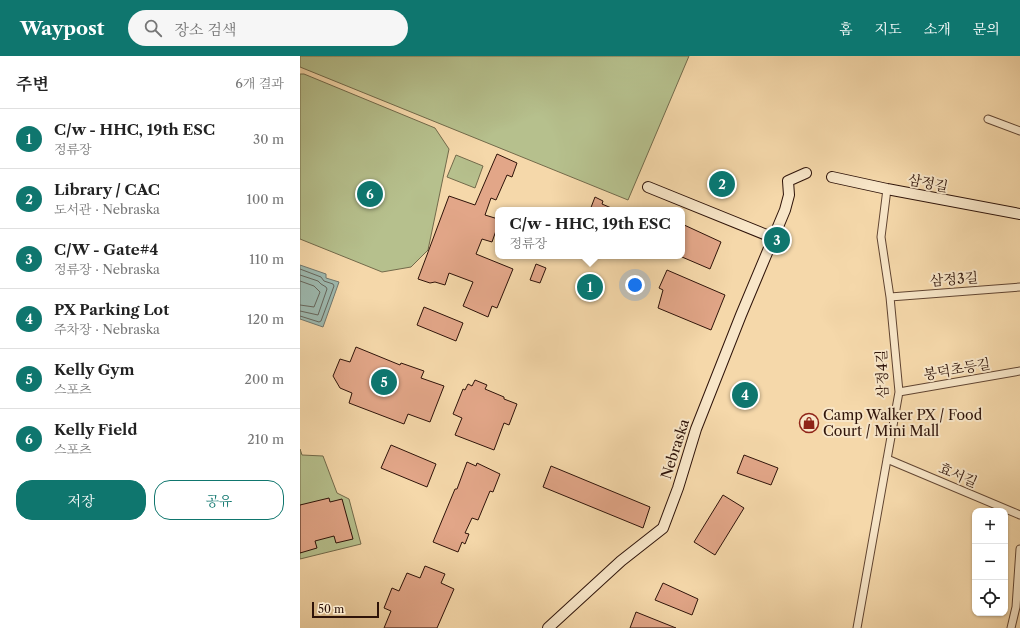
<!DOCTYPE html>
<html lang="ko">
<meta charset="utf-8">
<style>
body{margin:0;font-family:"Libre Caslon Text","Noto Serif KR",serif;background:#f6f6f6;color:#222}
.controls{position:absolute;right:12px;bottom:12px;display:grid;overflow:hidden;border-radius:8px;box-shadow:0 1px 3px #0004}
.controls button{width:36px;height:36px;display:grid;place-items:center;padding:0;border:0;border-bottom:1px solid #e0e0e0;background:#fff;color:#222;font:20px sans-serif}
.scale{position:absolute;left:12px;bottom:10px;width:67px;box-sizing:border-box;padding-left:4px;border:2px solid #2e1309;border-top:0;font-size:11px;line-height:14px;white-space:nowrap;color:#2e1309;-webkit-text-stroke:3px #f8e6c8;paint-order:stroke}
.you{position:absolute;left:335px;top:229px;width:14px;height:14px;margin:-10px;border:3px solid #fff;border-radius:50%;background:#1a73e8;box-shadow:0 0 0 6px #1a73e833}
.badge{display:grid;place-items:center;width:26px;height:26px;border-radius:50%;background:#0f766e;color:#fff;font-size:13px;font-weight:700}
.pin{position:absolute;translate:-50% -50%;border:2px solid #fff;box-shadow:0 1px 4px #0006}
.popup{position:absolute;left:195px;top:151px;width:190px;height:52px;box-sizing:border-box;display:grid;place-content:center;border-radius:8px;background:#fff;filter:drop-shadow(0 1px 3px #0005);font-size:13px;white-space:nowrap;color:#767676}
.popup b{font-size:15px;color:#222}
.popup::after{content:'';position:absolute;left:50%;top:100%;margin-left:-8px;border:8px solid transparent;border-top-color:#fff}
.list{margin:0;padding:0;list-style:none}
h2{display:flex;justify-content:space-between;align-items:center;height:52px;margin:0;padding:0 16px;font-size:17px}
h2 small{font-size:13px;font-weight:400;color:#767676}
.list li{display:grid;grid-template-columns:26px 1fr auto;gap:12px;align-items:center;box-sizing:border-box;height:60px;padding:0 16px;border-top:1px solid #e0e0e0}
.list b{display:block;font-size:15px;white-space:nowrap}
.list p{margin:0;font-size:13px;white-space:nowrap;color:#767676}
.list em{font-size:13px;font-style:normal;color:#767676}
.actions{display:flex;gap:8px;padding:12px 16px}
.actions a{flex:1;padding:9px 0;border:1px solid #0f766e;border-radius:16px;text-align:center;font-size:14px;color:#0f766e}
.actions .main{background:#0f766e;color:#fff}
.icon{flex:none;width:22px;height:22px;fill:none;stroke:currentColor;stroke-width:2;stroke-linecap:round;stroke-linejoin:round}
.map{position:relative;flex:none;width:720px;height:572px;overflow:hidden}
header{display:flex;align-items:center;gap:24px;box-sizing:border-box;height:56px;padding:0 20px;background:#0f766e;color:#fff}
header strong{font-size:19px}
nav{display:flex;gap:22px;margin-inline-start:auto;font-size:14px}
.search{width:280px;height:36px;background:#f6f6f6;display:flex;align-items:center;gap:10px;box-sizing:border-box;padding:0 14px;border-radius:22px;color:#767676;font-size:15px}
main{display:flex}
aside{flex:1;background:#fff}
.map>svg:first-child{display:block}
</style>
<header>
<strong>Waypost</strong>
<div class="search"><svg class="icon" aria-label="search" viewBox="0 0 24 24"><circle cx="10" cy="10" r="6"/><path d="M15 15l6 6"/></svg>장소 검색</div>
<nav><a>홈</a><a>지도</a><a>소개</a><a>문의</a></nav>
</header>
<main>
<aside>
<h2>주변<small>6개 결과</small></h2>
<ul class="list">
<li><span class="badge">1</span><div><b>C/w - HHC, 19th ESC</b><p>정류장</p></div><em>30 m</em></li>
<li><span class="badge">2</span><div><b>Library / CAC</b><p>도서관 · Nebraska</p></div><em>100 m</em></li>
<li><span class="badge">3</span><div><b>C/W - Gate#4</b><p>정류장 · Nebraska</p></div><em>110 m</em></li>
<li><span class="badge">4</span><div><b>PX Parking Lot</b><p>주차장 · Nebraska</p></div><em>120 m</em></li>
<li><span class="badge">5</span><div><b>Kelly Gym</b><p>스포츠</p></div><em>200 m</em></li>
<li><span class="badge">6</span><div><b>Kelly Field</b><p>스포츠</p></div><em>210 m</em></li>
</ul>
<div class="actions"><a class="main">저장</a><a>공유</a></div>
</aside>
<div class="map">
<svg width="720" height="572" viewBox="0 0 720 572">
<rect width="100%" height="100%" fill="#f5d8aa"/>
<filter id="stains"><feTurbulence type="fractalNoise" baseFrequency=".005" numOctaves="4"/><feColorMatrix values="0 0 0 0 .2 0 0 0 0 .09 0 0 0 0 .02 0 0 0 .5 -.17"/></filter>
<radialGradient id="worn" r=".72"><stop offset=".6" stop-color="#630" stop-opacity="0"/><stop offset="1" stop-color="#630" stop-opacity=".3"/></radialGradient>
<path fill="#b6c08d" stroke="#726a4b" d="M 0,0 L 389,0 L 328,144 L 0,11 Z
M 0,18 L 4,18 L 135,72 L 149,93 L 128,194 L 111,211 L 82,216 L 0,183 Z
M 156,99 L 183,110 L 175,132 L 147,121 Z
M 0,393 L 2,399 L 23,400 L 37,437 L 49,443 L 61,488 L 0,503 Z"/>
<path fill="#9db9af" stroke="#71776d" d="M 0,209 L 26,218 L 26,222 L 39,226 L 23,271 L 0,263 Z"/>
<g fill="none" stroke-linecap="round" stroke-linejoin="round">
<path stroke="#66665c" stroke-width="1" d="M 0,213 L 21,221 L 24,225 L 33,228 L 34,230 L 21,265 L 19,266 L 0,260
M 0,219 L 18,225 L 21,228 L 26,231 L 27,233 L 18,259 L 0,255
M 0,225 L 14,230 L 20,236 L 14,251 L 0,249"/>
</g>
<path fill="#e2a688" stroke="#2e1309" d="M 197,98 L 217,107 L 212,121 L 207,119 L 196,144 L 191,142 L 185,159 L 198,163 L 198,169 L 192,186 L 182,183 L 176,198 L 213,213 L 197,252 L 192,250 L 188,261 L 163,250 L 173,226 L 149,217 L 145,229 L 135,226 L 130,227 L 118,223 L 149,140 L 175,149 Z
M 295,141 L 303,145 L 302,148 L 316,154 L 290,154 Z
M 382,168 L 421,186 L 410,213 L 382,201 Z
M 236,208 L 246,212 L 240,227 L 230,224 Z
M 367,214 L 425,239 L 411,274 L 358,252 L 363,234 L 359,232 Z
M 124,251 L 163,267 L 156,285 L 117,269 Z
M 56,291 L 100,309 L 101,307 L 124,315 L 121,322 L 144,330 L 130,366 L 108,358 L 104,368 L 49,347 L 52,337 L 40,332 L 33,320 L 40,303 L 50,306 Z
M 175,324 L 187,329 L 185,333 L 204,341 L 204,343 L 217,348 L 209,369 L 204,367 L 194,394 L 155,379 L 162,362 L 153,358 L 163,333 L 165,334 L 168,328 L 172,330 Z
M 91,389 L 136,408 L 127,431 L 81,412 Z
M 444,399 L 478,412 L 471,429 L 437,417 Z
M 167,406 L 176,410 L 177,407 L 200,418 L 193,436 L 190,435 L 178,464 L 172,462 L 165,477 L 169,478 L 165,488 L 162,486 L 158,496 L 133,486 L 155,433 L 157,433 Z
M 251,410 L 350,451 L 343,472 L 243,431 Z
M 423,439 L 444,452 L 415,499 L 394,486 Z
M 29,442 L 30,446 L 42,443 L 53,483 L 36,487 L 34,480 L 15,485 L 17,492 L 0,497 L 0,449 Z
M 125,510 L 145,518 L 141,527 L 154,533 L 137,572 L 84,572 L 91,555 L 84,552 L 92,532 L 99,535 L 107,517 L 120,522 Z
M 363,527 L 398,543 L 392,559 L 355,544 Z
M 336,556 L 376,572 L 330,572 Z"/>
<g fill="none" stroke-linecap="round" stroke-linejoin="round">
<g stroke="#604431" stroke-width="9">
<path id="street" d="M 688,63 L 720,75
M 590,241 L 720,231
M 599,336 L 720,315
M 587,403 L 720,459
M 557,572 L 599,336 L 590,241 L 581,181 L 587,133
M 711,572 L 716,551 L 720,493"/>
</g>
<g stroke="#2e1309" stroke-width="12">
<path id="secondary" d="M 532,121 L 587,133 L 720,158
M 348,131 L 474,182
M 248,572 L 321,505 L 363,472 L 378,432 L 396,373 L 441,259 L 485,154 L 489,139 L 488,125 L 506,117"/>
</g>
<use href="#street" stroke="#f8e6c8" stroke-width="7"/>
<use href="#secondary" stroke="#f8e6c8" stroke-width="10"/>
</g>
<defs>
<g id="shop-ring" transform="scale(1)"><circle r="9.5" fill="#f8e6c8" stroke="#8f2418" stroke-width="1.5"/><path d="M-5-2.5h2.3a2.7 3.5 0 0 1 5.4 0H5L5.5 6h-11ZM-1.5-2.5h3a1.5 2.3 0 0 0-3 0Z" fill="#8f2418"/></g>
</defs>
<g fill-rule="evenodd">
<use href="#shop-ring" x="509" y="367"/>
</g>
<g text-anchor="middle" dominant-baseline="central" stroke-width="4" stroke-linejoin="round" paint-order="stroke">
<g font-size="14" fill="#2e1309" stroke="#f8e6c8">
<text transform="translate(628 127) rotate(11)">삼정길</text>
<text transform="translate(654 223) rotate(-4)">삼정3길</text>
<text transform="translate(657 313) rotate(-10)">봉덕초등길</text>
<text transform="translate(582 318) rotate(-92)">삼정4길</text>
<text transform="translate(375 393) rotate(-72)">Nebraska</text>
<text transform="translate(658 419) rotate(23)">효서길</text>
</g>
<g font-size="14" fill="#2e1309" stroke="#f8e6c8" text-anchor="start">
<text x="523" y="359">Camp Walker PX / Food<tspan x="523" dy="16">Court / Mini Mall</tspan></text>
</g>
</g>
<rect width="100%" height="100%" filter="url(#stains)"/>
<rect width="100%" height="100%" fill="url(#worn)"/>
</svg>
<div class="controls">
<button>+</button>
<button>−</button>
<button><svg class="icon" aria-label="locate" viewBox="0 0 24 24"><circle cx="12" cy="12" r="6"/><path d="M12 2v4M12 18v4M2 12h4M18 12h4"/></svg></button>
</div>
<div class="scale">50 m</div>
<div class="you"></div>
<div class="pin badge" style="left:290px;top:231px">1</div>
<div class="popup"><b>C/w - HHC, 19th ESC</b>정류장</div>
<div class="pin badge" style="left:422px;top:128px">2</div>
<div class="pin badge" style="left:477px;top:184px">3</div>
<div class="pin badge" style="left:445px;top:339px">4</div>
<div class="pin badge" style="left:84px;top:326px">5</div>
<div class="pin badge" style="left:70px;top:138px">6</div>
</div>
</main>
